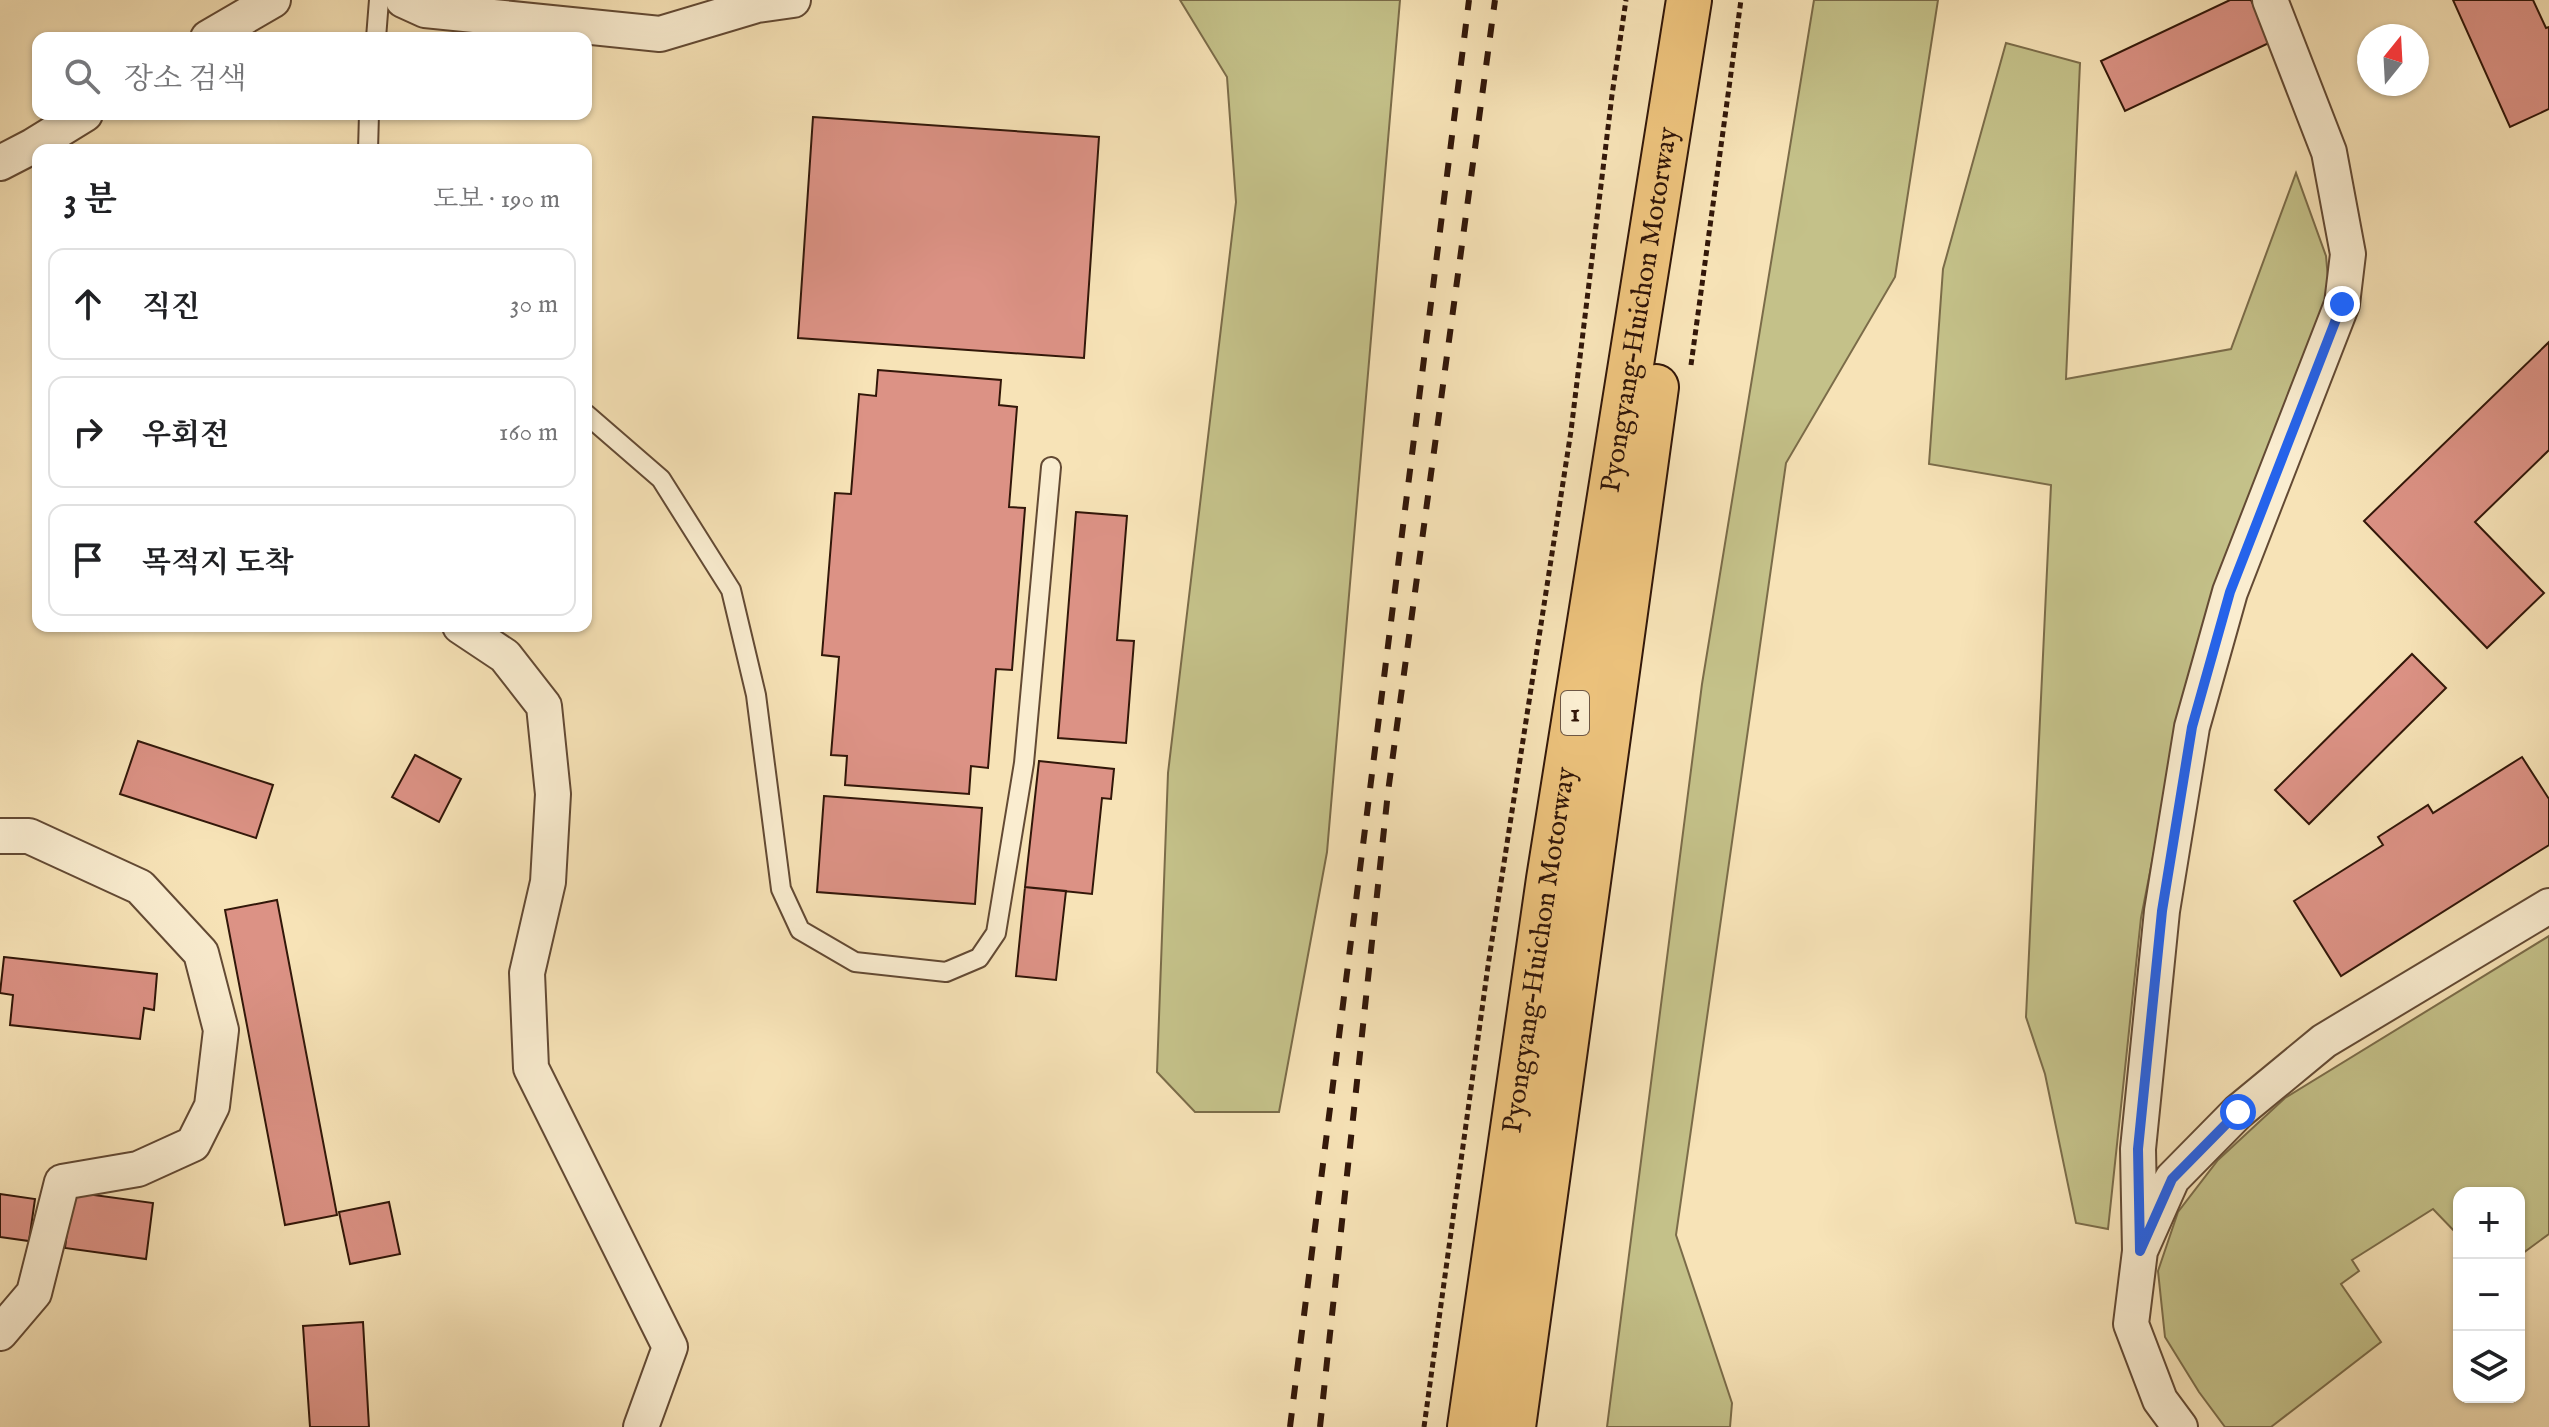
<!DOCTYPE html>
<html lang="ko">
<meta charset="utf-8">
<style>
body{margin:0;font-family:"IM FELL English","Noto Serif KR",serif;background:#f2f2f2;color:#202124}
.controls{position:absolute;right:24px;bottom:24px;display:grid;overflow:hidden;border-radius:16px;box-shadow:0 2px 6px #0004}
.controls button{width:72px;height:72px;display:grid;place-items:center;padding:0;border:0;border-bottom:2px solid #e0e0e0;background:#fff;color:#202124;font:40px sans-serif}
.compass{position:absolute;left:2357px;top:24px;width:72px;height:72px;border-radius:50%;background:#fff;box-shadow:0 2px 6px #0004;rotate:18deg}
.stop{position:absolute;width:24px;height:24px;margin:-18px;border:6px solid #2563eb;border-radius:50%;background:#fff}
.stop.end{background:#2563eb;border-color:#fff;box-shadow:0 2px 8px #0008}
.list{margin:0;padding:0;list-style:none}
h2{display:flex;justify-content:space-between;align-items:center;height:104px;margin:0;padding:0 32px;font-size:34px}
h2 small{font-size:26px;font-weight:400;color:#757577}
.list li{display:grid;grid-template-columns:52px 1fr auto;gap:24px;align-items:center;box-sizing:border-box;height:112px;margin:0 16px 16px;padding:0 16px;border:2px solid #e0e0e0;border-radius:16px}
.list b{display:block;font-size:30px;white-space:nowrap}
.list em{font-size:26px;font-style:normal;color:#757577}
.icon{flex:none;width:44px;height:44px;fill:none;stroke:currentColor;stroke-width:2;stroke-linecap:round;stroke-linejoin:round}
.map{position:relative;flex:none;width:2549px;height:1427px;overflow:hidden}
.search{position:absolute;background:#fff;box-shadow:0 2px 6px #0004;left:32px;top:32px;width:560px;height:88px;display:flex;align-items:center;gap:20px;box-sizing:border-box;padding:0 28px;border-radius:16px;color:#757577;font-size:30px}
.panel{position:absolute;background:#fff;box-shadow:0 2px 6px #0004;left:32px;top:144px;width:560px;height:488px;border-radius:16px}
.map>svg:first-child{display:block}
</style>
<div class="map">
<svg width="2549" height="1427" viewBox="0 0 2549 1427">
<rect width="100%" height="100%" fill="#f7e3b7"/>
<filter id="stains"><feTurbulence type="fractalNoise" baseFrequency=".0025" numOctaves="4"/><feColorMatrix values="0 0 0 0 .2 0 0 0 0 .09 0 0 0 0 .02 0 0 0 .5 -.17"/></filter>
<radialGradient id="worn" r=".72"><stop offset=".6" stop-color="#630" stop-opacity="0"/><stop offset="1" stop-color="#630" stop-opacity=".3"/></radialGradient>
<path fill="#c4c189" stroke="#7b6c49" stroke-width="2" d="M 1180,0 L 1400,0 L 1327,852 L 1279,1112 L 1195,1112 L 1157,1072 L 1168,773 L 1236,202 L 1227,77 Z
M 1814,0 L 1938,0 L 1895,277 L 1786,463 L 1676,1235 L 1732,1403 L 1730,1427 L 1607,1427 L 1702,684 Z
M 2006,43 L 2080,63 L 2066,379 L 2231,349 L 2296,173 L 2326,256 L 2329,290 L 2213,596 L 2187,684 L 2141,918 L 2108,1229 L 2076,1223 L 2045,1074 L 2026,1017 L 2051,485 L 1929,464 L 1943,269 Z
M 2549,936 L 2549,1234 L 2519,1256 L 2519,1193 L 2459,1193 L 2459,1236 L 2433,1209 L 2352,1260 L 2359,1271 L 2341,1284 L 2381,1342 L 2271,1427 L 2225,1427 L 2199,1392 L 2165,1337 L 2158,1271 L 2178,1212 L 2218,1160 L 2285,1098 Z"/>
<path fill="#dc9285" stroke="#321709" stroke-width="2" d="M 2230,0 L 2251,0 L 2271,42 L 2125,111 L 2101,61 Z
M 2453,0 L 2533,0 L 2546,28 L 2549,27 L 2549,109 L 2510,127 Z
M 813,117 L 1099,137 L 1084,358 L 798,338 Z
M 2549,342 L 2549,450 L 2475,522 L 2544,593 L 2487,648 L 2364,521 Z
M 878,370 L 1001,380 L 999,405 L 1017,407 L 1009,507 L 1025,508 L 1012,670 L 996,669 L 988,768 L 971,766 L 969,794 L 845,785 L 847,756 L 831,755 L 839,657 L 822,655 L 835,493 L 851,494 L 859,394 L 876,396 Z
M 1076,512 L 1127,516 L 1117,640 L 1134,641 L 1126,743 L 1058,738 Z
M 2412,654 L 2446,688 L 2309,824 L 2275,790 Z
M 138,741 L 273,785 L 256,838 L 120,794 Z
M 415,755 L 461,779 L 439,822 L 392,797 Z
M 2522,757 L 2549,799 L 2549,845 L 2341,976 L 2294,901 L 2383,845 L 2378,837 L 2428,805 L 2433,813 Z
M 1039,761 L 1114,769 L 1111,799 L 1102,798 L 1092,894 L 1025,887 Z
M 824,796 L 982,808 L 975,904 L 817,892 Z
M 1025,887 L 1066,891 L 1056,980 L 1016,976 Z
M 277,900 L 337,1215 L 285,1225 L 225,910 Z
M 4,957 L 157,974 L 154,1010 L 144,1008 L 140,1039 L 10,1025 L 13,995 L 0,993 Z
M 72,1192 L 153,1203 L 146,1259 L 65,1248 Z
M 0,1194 L 35,1199 L 29,1241 L 0,1237 Z
M 389,1202 L 400,1254 L 350,1264 L 339,1212 Z
M 363,1322 L 369,1427 L 310,1427 L 303,1326 Z"/>
<g fill="none" stroke-linecap="round" stroke-linejoin="round">
<g stroke="#634a34" stroke-width="22">
<path id="service" d="M 376,38 L 379,0
M 368,150 L 369,114
M 586,414 L 661,479 L 731,590 L 756,695 L 781,889 L 800,930 L 855,962 L 946,972 L 979,958 L 996,933 L 1024,763 L 1051,467"/>
</g>
<g stroke="#634a34" stroke-width="38">
<path id="minor" d="M 403,0 L 425,10 L 660,34 L 757,5 L 793,0
M 208,38 L 273,0
M 0,163 L 33,146 L 85,114
M 460,626 L 505,656 L 544,706 L 553,794 L 548,882 L 527,973 L 531,1068 L 670,1347 L 641,1427
M 0,836 L 29,836 L 140,887 L 201,953 L 221,1030 L 212,1106 L 193,1144 L 138,1169 L 62,1182 L 34,1293 L 0,1333
M 2140,1251 L 2138,1149 L 2162,911 L 2192,727 L 2230,592 L 2342,304 L 2348,254 L 2329,152 L 2270,0
M 2180,1427 L 2160,1400 L 2131,1324 L 2140,1251 L 2172,1179 L 2238,1112 L 2324,1041 L 2549,906"/>
</g>
<g stroke="#321709" stroke-width="48">
<g id="motorway">
<path id="s1" d="M 1470,1427 L 1549,879 L 1689,0"/>
<path d="M 1513,1427 L 1656,387"/>
</g>
</g>
<path stroke="#321709" stroke-width="5" stroke-dasharray="6 4" stroke-linecap="butt" d="M 1691,365 L 1741,0
M 1424,1427 L 1488,966 L 1571,431 L 1612,95 L 1626,0"/>
<use href="#service" stroke="#faedd0" stroke-width="18"/>
<use href="#minor" stroke="#faedd0" stroke-width="34"/>
<use href="#motorway" stroke="#ecc27c" stroke-width="44"/>
<path stroke="#321709" stroke-width="6" stroke-dasharray="14 14" stroke-linecap="butt" d="M 1290,1427 L 1469,0
M 1320,1427 L 1388,792 L 1495,0"/>
</g>
<g fill="none" stroke-linecap="round" stroke-linejoin="round">
<path stroke="#2563eb" stroke-width="10" d="M 2238,1112 L 2172,1179 L 2140,1251 L 2138,1149 L 2162,911 L 2192,727 L 2230,592 L 2342,304"/>
</g>
<g text-anchor="middle" dominant-baseline="central" stroke-width="6" stroke-linejoin="round" paint-order="stroke">
<rect fill="#faedd0" stroke="#6e5745" stroke-width="2" x="1561" y="691" width="28" height="44" rx="6"/>
<g font-size="26" font-weight="bold" fill="#321709">
<text x="1575" y="713">1</text>
</g>
<g font-size="28" fill="#321709" stroke="#faedd0">
<text stroke="none"><textPath href="#s1" startOffset="1130">Pyongyang–Huichon Motorway</textPath></text>
<text stroke="none"><textPath href="#s1" startOffset="482">Pyongyang–Huichon Motorway</textPath></text>
</g>
</g>
<rect width="100%" height="100%" filter="url(#stains)"/>
<rect width="100%" height="100%" fill="url(#worn)"/>
</svg>
<div class="controls">
<button>+</button>
<button>−</button>
<button><svg class="icon" aria-label="layers" viewBox="0 0 24 24"><path d="M12 4l9 5-9 5-9-5zM3 14l9 5 9-5"/></svg></button>
</div>
<svg class="compass" viewBox="-18 -18 36 36"><path d="M0-13l5 13h-10z" fill="#e53935"/><path d="M0 13l5-13h-10z" fill="#757577"/></svg>
<div class="stop" style="left:2238px;top:1112px"></div>
<div class="stop end" style="left:2342px;top:304px"></div>
<div class="search"><svg class="icon" aria-label="search" viewBox="0 0 24 24"><circle cx="10" cy="10" r="6"/><path d="M15 15l6 6"/></svg>장소 검색</div>
<section class="panel">
<h2>3 분<small>도보 · 190 m</small></h2>
<ul class="list">
<li><svg class="icon" aria-label="ahead" viewBox="0 0 24 24"><path d="M12 20V5M6 11l6-6 6 6"/></svg><div><b>직진</b></div><em>30 m</em></li>
<li><svg class="icon" aria-label="right" viewBox="0 0 24 24"><path d="M7 20v-9h11M14 6l5 5-5 5"/></svg><div><b>우회전</b></div><em>160 m</em></li>
<li><svg class="icon" aria-label="arrive" viewBox="0 0 24 24"><path d="M6 21V4h12l-3 4 3 4H6"/></svg><div><b>목적지 도착</b></div></li>
</ul>
</section>
</div>
